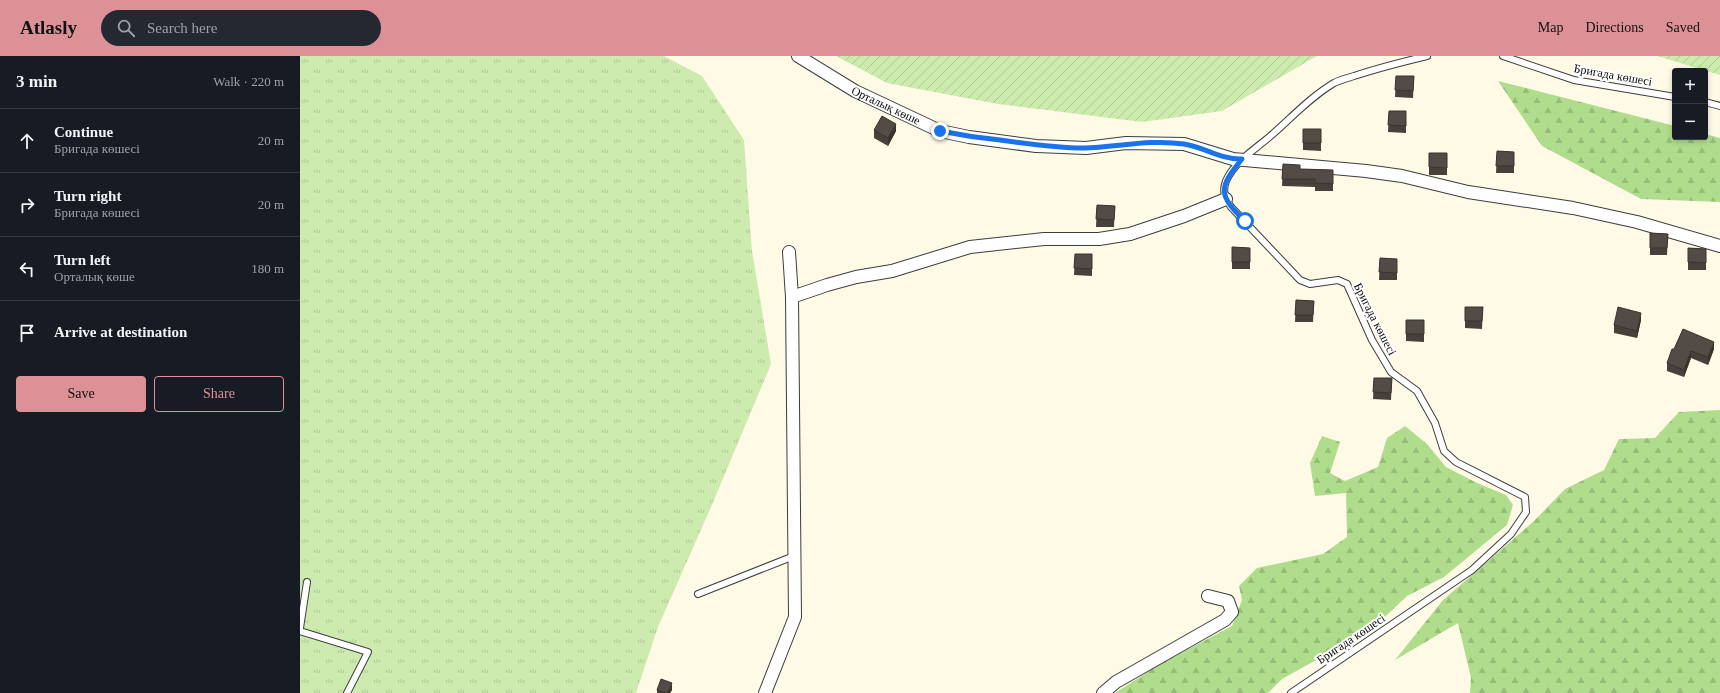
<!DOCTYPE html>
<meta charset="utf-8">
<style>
body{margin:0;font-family:"Times New Roman",serif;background:#242831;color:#f1f3f6}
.controls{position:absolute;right:12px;top:12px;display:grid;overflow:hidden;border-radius:4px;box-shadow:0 2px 6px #0003}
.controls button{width:36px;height:36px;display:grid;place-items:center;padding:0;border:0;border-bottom:1px solid #363941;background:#171b24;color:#f1f3f6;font:20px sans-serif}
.stop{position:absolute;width:12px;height:12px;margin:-9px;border:3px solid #1a73e8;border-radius:50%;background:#fff}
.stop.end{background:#1a73e8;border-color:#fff;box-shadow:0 1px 4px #0008}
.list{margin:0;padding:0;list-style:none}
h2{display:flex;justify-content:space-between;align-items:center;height:52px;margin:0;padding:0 16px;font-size:17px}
h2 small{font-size:13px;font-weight:400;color:#9ea1a6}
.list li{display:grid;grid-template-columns:26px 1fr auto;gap:12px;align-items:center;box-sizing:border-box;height:64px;padding:0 16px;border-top:1px solid #363941}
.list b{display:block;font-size:15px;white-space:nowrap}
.list p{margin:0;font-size:13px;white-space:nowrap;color:#9ea1a6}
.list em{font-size:13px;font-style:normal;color:#9ea1a6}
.actions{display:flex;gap:8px;padding:12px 16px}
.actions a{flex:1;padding:9px 0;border:1px solid #dc9196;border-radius:4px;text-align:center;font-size:14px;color:#dc9196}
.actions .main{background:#dc9196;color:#111}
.icon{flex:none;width:22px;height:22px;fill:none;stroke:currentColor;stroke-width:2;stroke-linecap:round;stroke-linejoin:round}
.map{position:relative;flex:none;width:1420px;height:637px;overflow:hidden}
header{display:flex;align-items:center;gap:24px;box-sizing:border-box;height:56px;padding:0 20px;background:#dc9196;color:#111}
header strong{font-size:19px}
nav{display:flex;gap:22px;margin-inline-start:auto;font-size:14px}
.search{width:280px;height:36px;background:#242831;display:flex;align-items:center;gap:10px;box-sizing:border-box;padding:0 14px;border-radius:22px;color:#9ea1a6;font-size:15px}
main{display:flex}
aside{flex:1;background:#171b24}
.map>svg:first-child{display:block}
</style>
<header>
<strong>Atlasly</strong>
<div class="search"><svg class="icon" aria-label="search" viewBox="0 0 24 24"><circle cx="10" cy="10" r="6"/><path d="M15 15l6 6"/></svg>Search here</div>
<nav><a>Map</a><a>Directions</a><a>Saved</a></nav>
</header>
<main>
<aside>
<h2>3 min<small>Walk · 220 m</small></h2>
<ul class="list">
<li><svg class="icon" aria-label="ahead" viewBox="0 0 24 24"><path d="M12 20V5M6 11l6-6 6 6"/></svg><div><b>Continue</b><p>Бригада көшесі</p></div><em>20 m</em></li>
<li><svg class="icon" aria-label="right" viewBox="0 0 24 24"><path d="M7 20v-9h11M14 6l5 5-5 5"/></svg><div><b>Turn right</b><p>Бригада көшесі</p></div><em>20 m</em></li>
<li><svg class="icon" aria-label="left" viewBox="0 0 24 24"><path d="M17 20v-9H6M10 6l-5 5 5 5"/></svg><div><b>Turn left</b><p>Орталық көше</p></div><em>180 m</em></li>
<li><svg class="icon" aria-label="arrive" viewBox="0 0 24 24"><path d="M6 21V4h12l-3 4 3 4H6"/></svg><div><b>Arrive at destination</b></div></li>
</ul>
<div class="actions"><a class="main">Save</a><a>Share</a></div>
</aside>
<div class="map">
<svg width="1420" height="637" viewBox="0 0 1420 637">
<defs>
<pattern id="grass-tufts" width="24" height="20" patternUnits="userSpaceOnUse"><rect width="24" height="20" fill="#cdebae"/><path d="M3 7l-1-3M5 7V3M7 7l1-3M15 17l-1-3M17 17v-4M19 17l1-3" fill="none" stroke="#afc894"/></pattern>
<pattern id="forest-firs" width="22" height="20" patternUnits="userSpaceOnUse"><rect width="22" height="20" fill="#b0dd8c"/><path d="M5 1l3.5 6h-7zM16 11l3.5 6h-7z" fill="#96bc77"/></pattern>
<pattern id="garden-furrows" width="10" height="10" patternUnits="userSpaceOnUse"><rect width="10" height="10" fill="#cdebae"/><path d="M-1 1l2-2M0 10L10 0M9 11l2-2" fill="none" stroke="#afc894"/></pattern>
</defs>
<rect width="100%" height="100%" fill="#fffae6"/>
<path fill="url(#grass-tufts)" d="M 0,0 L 364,0 L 402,20 L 444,84 L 452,195 L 471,308 L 411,451 L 358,571 L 336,637 L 0,637 Z"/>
<path fill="url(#forest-firs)" d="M 1198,25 L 1375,70 L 1375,81 L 1405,81 L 1405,78 L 1420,82 L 1420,146 L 1341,143 L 1242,90 Z
M 1420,354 L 1420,637 L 1170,637 L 1171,622 L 1158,567 L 1095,604 L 1143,544 L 1234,465 L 1265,433 L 1304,414 L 1319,383 L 1355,382 L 1379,356 Z
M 1105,370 L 1127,388 L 1146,411 L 1177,427 L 1206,439 L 1213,449 L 1207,469 L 1144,521 L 1107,540 L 1072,573 L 982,623 L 968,637 L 815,637 L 860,608 L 932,570 L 942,544 L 939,530 L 957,512 L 1023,498 L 1047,481 L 1046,437 L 1015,440 L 1010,407 L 1022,380 L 1040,386 L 1030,417 L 1045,425 L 1078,411 L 1087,382 Z"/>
<path fill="url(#garden-furrows)" d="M 536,0 L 1017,0 L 922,55 L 842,66 L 698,48 L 587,27 Z
M 1357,0 L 1420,0 L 1420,19 Z"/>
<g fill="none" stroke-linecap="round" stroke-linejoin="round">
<g stroke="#3d3d3d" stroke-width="8">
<path id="lane" d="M 1203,0 L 1274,24 L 1375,41
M 1405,46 L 1420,50
M 398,538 L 494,500
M 0,572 L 7,526
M 0,575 L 68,596 L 47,637
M 991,637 L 1172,514 L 1211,478 L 1226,456 L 1225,441 L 1156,406 L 1144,395 L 1135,367 L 1117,335 L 1091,316 L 1072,284 L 1047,228 L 1038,224 L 1010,228 L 1000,224 L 931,151 C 925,142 922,135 926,125 C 935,104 959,91 975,76 C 994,59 1012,40 1034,27 C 1040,24 1047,22 1054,20 C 1078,12 1102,6 1127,0"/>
</g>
<g stroke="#3d3d3d" stroke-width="14">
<g id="street">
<path id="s1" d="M 498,0 L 555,35 L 640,75 L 669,81 L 736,90 L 762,91 L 786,92 L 826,87 L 884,88 L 933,103 L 1066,115 L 1102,120 L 1168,136 L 1273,152 L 1337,166 L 1420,190"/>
<path d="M 489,196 L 492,241 L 527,229 L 556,221 L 592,215 L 670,191 L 744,183 L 799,183 L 830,178 L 884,160 L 926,143"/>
<path d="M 465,637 L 495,561 L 492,241"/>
<path d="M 803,637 L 816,626 L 925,564 L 932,556 L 928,545 L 908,540"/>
</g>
</g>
<use href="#lane" stroke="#fff" stroke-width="6"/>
<use href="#street" stroke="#fff" stroke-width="12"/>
</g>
<path fill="#47403b" d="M 1096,20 L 1114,20 L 1113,42 L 1095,41 Z
M 1089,55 L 1106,55 L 1106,77 L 1088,76 Z
M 1003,73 L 1021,73 L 1021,95 L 1003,94 Z
M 574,74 L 596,75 L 588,90 L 574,82 Z
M 1197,95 L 1214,96 L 1214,117 L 1196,117 Z
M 1129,97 L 1147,97 L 1147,119 L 1129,119 Z
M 983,108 L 1000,113 L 1033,114 L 1033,135 L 1015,135 L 1015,131 L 982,130 Z
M 797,149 L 815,150 L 814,171 L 796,171 Z
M 1350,177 L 1368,178 L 1367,199 L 1350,199 Z
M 932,191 L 950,192 L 950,213 L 932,213 Z
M 1388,192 L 1406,193 L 1406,214 L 1388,214 Z
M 775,198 L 792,198 L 792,220 L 774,219 Z
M 1080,202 L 1097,203 L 1097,224 L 1079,224 Z
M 996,244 L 1014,245 L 1013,266 L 995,266 Z
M 1165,251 L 1183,251 L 1182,273 L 1165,272 Z
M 1106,264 L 1124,264 L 1124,286 L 1106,285 Z
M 1341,264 L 1337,282 L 1314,277 L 1314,269 Z
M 1374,293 L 1414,293 L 1408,309 L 1391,302 L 1384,321 L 1367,315 L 1367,307 Z
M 1074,322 L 1092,322 L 1091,344 L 1073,343 Z
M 357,634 L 372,634 L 370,637 L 357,637 Z"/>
<path fill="#3a3430" d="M 596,68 L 596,75 L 588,90 L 588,82 Z
M 1341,257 L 1341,264 L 1337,282 L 1337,275 Z
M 1414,286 L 1414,293 L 1408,309 L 1408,301 Z
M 1391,295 L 1391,302 L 1384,321 L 1384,314 Z
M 372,627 L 372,634 L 370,637 L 367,637 Z"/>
<path fill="#534b45" stroke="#3a3430" d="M 1096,20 L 1114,20 L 1113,35 L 1095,34 Z
M 1089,55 L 1106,55 L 1106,70 L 1088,69 Z
M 582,60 L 596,68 L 588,82 L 574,74 Z
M 1003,73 L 1021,73 L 1021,87 L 1003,87 Z
M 1197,95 L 1214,96 L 1214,110 L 1196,110 Z
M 1129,97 L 1147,97 L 1147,112 L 1129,111 Z
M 983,108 L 1000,109 L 1000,113 L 1033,114 L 1033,128 L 1015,127 L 1015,123 L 982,123 Z
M 797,149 L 815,150 L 814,164 L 796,163 Z
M 1350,177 L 1368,178 L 1367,192 L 1350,192 Z
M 932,191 L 950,192 L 950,206 L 932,206 Z
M 1388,192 L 1406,193 L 1406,207 L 1388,206 Z
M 775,198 L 792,198 L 792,213 L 774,212 Z
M 1080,202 L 1097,203 L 1097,217 L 1079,216 Z
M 996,244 L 1014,245 L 1013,259 L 995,259 Z
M 1165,251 L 1183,251 L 1182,265 L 1165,265 Z
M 1318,251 L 1341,257 L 1337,275 L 1314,269 Z
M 1106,264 L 1124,264 L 1124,278 L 1106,278 Z
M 1383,273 L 1414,286 L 1408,301 L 1391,295 L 1384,314 L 1367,307 L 1372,293 L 1374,293 Z
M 1074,322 L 1092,322 L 1091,337 L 1073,336 Z
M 361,623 L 372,627 L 367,637 L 357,634 Z"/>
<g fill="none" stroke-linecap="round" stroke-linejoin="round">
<path stroke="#1a73e8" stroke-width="5" d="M 640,75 C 660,79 680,82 700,84 C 728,88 756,92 784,92 C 818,91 850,83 884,88 C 904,91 922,104 942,103 C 918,132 918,139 945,165"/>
</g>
<g text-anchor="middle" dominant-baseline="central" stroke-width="4" stroke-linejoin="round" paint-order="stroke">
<g font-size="12" fill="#0a0a0a" stroke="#fff">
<text transform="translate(1313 19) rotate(10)">Бригада көшесі</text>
<text stroke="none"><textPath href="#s1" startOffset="101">Орталық көше</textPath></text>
<text transform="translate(1075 263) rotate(63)">Бригада көшесі</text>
<text transform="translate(1051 583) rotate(-34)">Бригада көшесі</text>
</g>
</g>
</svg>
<div class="controls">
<button>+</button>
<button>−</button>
</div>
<div class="stop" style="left:945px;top:165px"></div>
<div class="stop end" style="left:640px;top:75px"></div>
</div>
</main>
